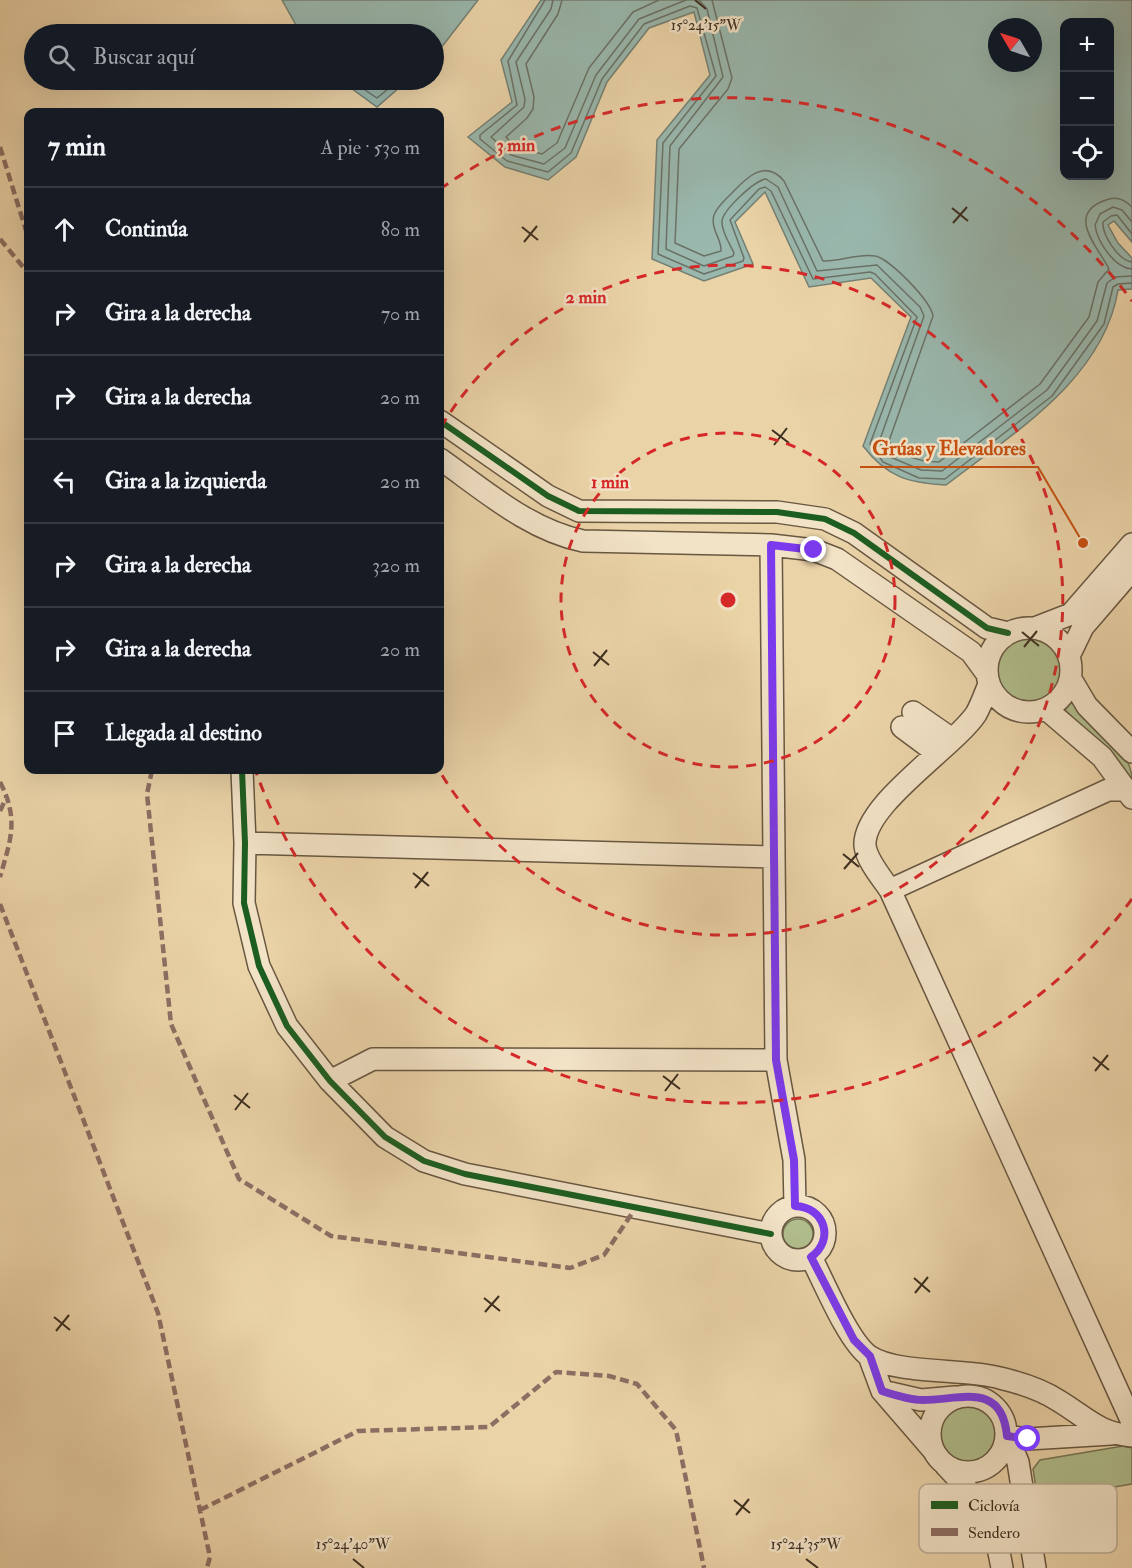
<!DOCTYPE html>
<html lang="es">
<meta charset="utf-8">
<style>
body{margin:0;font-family:"IM FELL Double Pica",serif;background:#242831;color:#f1f3f6}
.controls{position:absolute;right:18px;top:18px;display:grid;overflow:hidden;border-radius:12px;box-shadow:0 6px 24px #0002}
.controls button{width:54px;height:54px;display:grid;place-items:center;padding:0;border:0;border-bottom:2px solid #363941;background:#171b24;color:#f1f3f6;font:30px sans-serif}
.compass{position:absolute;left:988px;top:18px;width:54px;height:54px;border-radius:50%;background:#171b24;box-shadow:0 6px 24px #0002;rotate:309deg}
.stop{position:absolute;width:18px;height:18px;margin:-14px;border:4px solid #7c3aed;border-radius:50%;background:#fff}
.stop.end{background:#7c3aed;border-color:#fff;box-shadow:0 2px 6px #0008}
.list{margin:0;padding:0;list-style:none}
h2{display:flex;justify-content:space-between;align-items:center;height:78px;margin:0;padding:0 24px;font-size:26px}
h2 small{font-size:20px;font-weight:400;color:#9ea1a6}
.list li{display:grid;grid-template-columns:39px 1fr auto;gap:18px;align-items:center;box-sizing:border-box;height:84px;padding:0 24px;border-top:2px solid #363941}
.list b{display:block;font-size:22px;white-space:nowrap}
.list em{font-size:20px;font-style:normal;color:#9ea1a6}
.icon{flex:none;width:33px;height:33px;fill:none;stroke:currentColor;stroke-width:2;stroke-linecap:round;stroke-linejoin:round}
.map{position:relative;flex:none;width:1132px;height:1568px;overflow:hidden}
.search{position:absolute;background:#171b24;box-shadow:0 6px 24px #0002;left:24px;top:24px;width:420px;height:66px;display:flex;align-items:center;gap:15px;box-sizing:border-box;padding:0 21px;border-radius:33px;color:#9ea1a6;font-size:22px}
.panel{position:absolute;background:#171b24;box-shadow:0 6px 24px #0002;left:24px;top:108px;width:420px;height:666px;border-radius:12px}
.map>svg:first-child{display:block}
</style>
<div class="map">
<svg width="1132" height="1568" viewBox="0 0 1132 1568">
<rect width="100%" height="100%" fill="#ebd3a8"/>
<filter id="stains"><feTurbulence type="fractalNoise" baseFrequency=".00333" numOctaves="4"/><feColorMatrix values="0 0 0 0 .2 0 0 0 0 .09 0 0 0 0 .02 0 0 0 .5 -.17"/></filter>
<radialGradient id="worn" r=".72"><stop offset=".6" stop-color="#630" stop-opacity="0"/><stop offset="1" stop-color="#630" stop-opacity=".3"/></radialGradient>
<path fill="#b1be8d" stroke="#767656" stroke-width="1.5" d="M995 669a33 33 0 1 1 66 0a33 33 0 1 1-66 0Z
M 1072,701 C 1092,724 1132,749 1132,780 L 1099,742 L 1065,710 Z
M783 1234a15 15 0 1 1 30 0a15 15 0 1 1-30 0Z
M939 1434a29 29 0 1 1 58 0a29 29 0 1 1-58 0Z
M 1123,1446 L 1132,1448 L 1132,1484 L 1038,1500 L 1033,1469 L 1040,1460 Z"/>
<path fill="#99b7ad" stroke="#748074" stroke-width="1.5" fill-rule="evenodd" d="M 282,0 L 478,0 L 434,57 L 434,34 L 301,34 Z
M 541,0 L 1132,0 L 1132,242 L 1114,221 L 1108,225 L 1118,243 L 1132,258 L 1132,289 L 1118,290 C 1103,380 1013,433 946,485 C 908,483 887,477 863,446 L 911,317 L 871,278 L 809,287 L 765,192 L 735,222 L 753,264 L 704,281 L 652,259 L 657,140 L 710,75 L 694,12 L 649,28 L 607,82 L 576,157 L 548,180 L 505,167 L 468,137 L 512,102 L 501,60 ZM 1064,22 L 1110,22 L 1110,176 L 1064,176 ZM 997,27 L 1033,27 L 1033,63 L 997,63 Z
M 340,80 L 408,80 L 377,107 Z"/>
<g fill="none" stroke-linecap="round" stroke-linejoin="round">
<path stroke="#6a7266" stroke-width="1.5" d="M 545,0 L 508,61 L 517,105 L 480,135 L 480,139 L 507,161 L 548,172 L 571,153 L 602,79 L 644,24 L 690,6 L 697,8 L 716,76 L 663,143 L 658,254 L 704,274 L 743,261 L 744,258 L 730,220 L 759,189 L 765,187 L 771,191 L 813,279 L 870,272 L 875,274 L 917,317 L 870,444 L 883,462 L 919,478 L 945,479 L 1052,396 L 1104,324 L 1113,287 L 1118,284 L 1132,283
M 553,0 L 551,9 L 516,62 L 525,99 L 524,107 L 491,137 L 511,155 L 544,164 L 565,148 L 596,75 L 639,19 L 686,0
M 562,0 L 558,14 L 526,64 L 534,97 L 533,109 L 527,118 L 506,137 L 515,147 L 542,154 L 557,143 L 589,68 L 633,12 L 659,0
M 699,0 L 707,9 L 723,77 L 670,146 L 666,249 L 704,266 L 733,256 L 734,253 C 730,244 721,231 722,221 C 723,210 755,180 766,179 L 778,187 L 817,271 L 877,265 L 920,307 L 924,316 L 879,442 L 888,456 L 921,470 L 942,471 L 1047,390 L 1097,321 L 1107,283 L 1115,277 L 1132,276
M 712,0 L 732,78 L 728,89 L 679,149 L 675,243 L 704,256 L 721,251 C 722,239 710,229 714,215 C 717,207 725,200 731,194 C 746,178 765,158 784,181 L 823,261 C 839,262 858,253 875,256 C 889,258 931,301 933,316 L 889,441 C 896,456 923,462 939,462 L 1040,384 L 1089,317 L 1098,282 L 1109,269 C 1099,248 1064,214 1106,200 C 1116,196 1125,200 1132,207
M 350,80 L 377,98 L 399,80
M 1132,222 L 1122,210 L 1113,207 L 1100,214 L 1095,225 C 1097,241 1114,268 1132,269
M 1132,234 L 1117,215 L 1111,216 L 1103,222 C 1102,235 1118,260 1132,262"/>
<g stroke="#685741" stroke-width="24">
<path id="minor" d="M 440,421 L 548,496 L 579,511 L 777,512 L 825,519 L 854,533 L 987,628 L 1008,633
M 440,459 C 484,490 529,530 583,541 L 771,545 L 814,550 L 837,559 L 971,652 L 987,674
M 771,545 L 776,1060 L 794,1160 L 795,1206
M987 670a42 42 0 1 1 84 0a42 42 0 1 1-84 0Z
M 1035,628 L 1071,614 L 1132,544
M 1069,656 L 1083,627 L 1132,570
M 1071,679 L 1087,706 L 1132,752
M 989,684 C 985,694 981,705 976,714 C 953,748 862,805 865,846 C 867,861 882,878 890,890 L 1132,1422
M 1046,709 L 1102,757 L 1132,798
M 913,712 L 952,739
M 902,727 L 937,753
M 242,770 L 245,843 L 244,903 L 259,966 L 287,1026 L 330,1081 L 385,1137 L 424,1161 L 465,1174 L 771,1234
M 245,843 L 773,857
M 890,890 L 1108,790 L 1126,790
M 330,1081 L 373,1059 L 776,1060
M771 1233a27 27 0 1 1 54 0a27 27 0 1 1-54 0Z
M 811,1257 C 824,1282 848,1341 869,1356 C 898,1375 965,1368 1000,1378 C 1021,1383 1041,1389 1059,1401 C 1087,1418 1098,1433 1132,1436
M 869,1356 L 882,1391 L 933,1450
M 882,1391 L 921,1400 L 955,1397
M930 1434a38 38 0 1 1 76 0a38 38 0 1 1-76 0Z
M 1007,1436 L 1018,1462 L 1035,1568
M 1007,1436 L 1028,1439 L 1111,1434
M 946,1466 C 980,1501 994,1519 1002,1568"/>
</g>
<use href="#minor" stroke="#f2e2c6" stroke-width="21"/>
<path stroke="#8d6e63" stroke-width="4.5" stroke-dasharray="9 4.5" stroke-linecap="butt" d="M 0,147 L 28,237
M 0,239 L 28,273
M 152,770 L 147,794 L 171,1024 L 239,1179 L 331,1236 L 570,1268 L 604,1255 L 635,1209
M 0,782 C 19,819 11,839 0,877
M 0,811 L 7,796
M 0,904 L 158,1313 L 210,1557 L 207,1568
M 200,1510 L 358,1431 L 489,1427 L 556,1372 L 609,1376 L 637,1384 L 676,1430 L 704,1568"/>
<g stroke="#f2e2c6" stroke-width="10">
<path id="cycleway" d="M 440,421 L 548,496 L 579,511 L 777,512 L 825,519 L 854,533 L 987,628 L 1008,633
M 771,545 L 776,1060 L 794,1160 L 795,1206
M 242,770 L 245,843 L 244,903 L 259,966 L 287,1026 L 330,1081 L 385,1137 L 424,1161 L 465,1174 L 771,1234"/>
</g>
<use href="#cycleway" stroke="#1b5e20" stroke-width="6"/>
</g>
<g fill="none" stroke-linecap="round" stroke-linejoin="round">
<path stroke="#7c3aed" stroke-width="8" d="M 814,550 L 771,545 L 776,1060 L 794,1160 L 795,1206 C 825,1207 835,1240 811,1257 L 854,1340 L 870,1356 L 882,1391 C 894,1395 910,1400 923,1400 C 960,1400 1002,1381 1007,1436 L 1028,1439"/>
</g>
<path fill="none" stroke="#3c2e1f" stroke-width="2" d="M 695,0 L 706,9M 952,208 L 968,221M 953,223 L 967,207M 522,227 L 538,240M 524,242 L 537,226M 772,430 L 789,443M 774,445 L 787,428M 1022,632 L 1039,646M 1024,647 L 1037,631M 593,652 L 609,665M 594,666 L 607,650M 843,854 L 859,867M 844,869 L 858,853M 413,873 L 429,886M 415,888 L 428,872M 1093,1057 L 1109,1070M 1095,1071 L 1108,1055M 663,1076 L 680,1089M 665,1091 L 678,1074M 234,1095 L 250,1108M 235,1110 L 248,1093M 914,1278 L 930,1292M 915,1293 L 928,1277M 484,1298 L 500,1311M 485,1312 L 499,1296M 54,1317 L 70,1330M 56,1331 L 69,1315M 734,1500 L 750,1513M 736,1515 L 749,1499M 353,1559 L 364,1568M 806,1559 L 818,1568"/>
<g fill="none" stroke="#d62828" stroke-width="3" stroke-dasharray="10 8">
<circle cx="728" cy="600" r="167"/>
<path d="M441 427A335 335 0 1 1 439 770"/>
<path d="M1132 899A502 502 0 0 1 256 772M440 189A502 502 0 0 1 1132 301"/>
</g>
<rect x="919" y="1484" width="198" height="69" rx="9" fill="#f2e2c6" stroke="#bbac94" stroke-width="1.5"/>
<rect x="931" y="1501" width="27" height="8" fill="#1b5e20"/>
<rect x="931" y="1528" width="27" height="8" fill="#8d6e63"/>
<g font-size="16" fill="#3c2e1f">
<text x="968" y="1511">Ciclovía</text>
<text x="968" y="1538">Sendero</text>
</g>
<g font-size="15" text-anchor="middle" fill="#3c2e1f" stroke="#f2e2c6" stroke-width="5" stroke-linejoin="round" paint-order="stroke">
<text x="706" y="30">15°24'15"W</text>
<text x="353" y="1549">15°24'40"W</text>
<text x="806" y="1549">15°24'35"W</text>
</g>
<circle cx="728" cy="600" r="9" fill="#d62828" stroke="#f2e2c6" stroke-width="3"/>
<g font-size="18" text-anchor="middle" font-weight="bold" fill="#d62828" stroke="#f2e2c6" stroke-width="5" stroke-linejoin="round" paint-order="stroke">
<text x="516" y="151">3 min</text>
<text x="586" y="303">2 min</text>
<text x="610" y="488">1 min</text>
</g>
<path fill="none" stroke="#c65010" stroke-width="2" d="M1083 543L1038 467H860"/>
<circle fill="#c65010" stroke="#f2e2c6" stroke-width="2" cx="1083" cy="543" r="6"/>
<g font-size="20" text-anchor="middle" font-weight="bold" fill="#c65010" stroke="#f2e2c6" stroke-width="5" stroke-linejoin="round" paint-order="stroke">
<text x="949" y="455">Grúas y Elevadores</text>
</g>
<rect width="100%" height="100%" filter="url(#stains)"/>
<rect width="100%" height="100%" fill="url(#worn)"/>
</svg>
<div class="controls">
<button>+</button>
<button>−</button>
<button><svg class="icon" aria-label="locate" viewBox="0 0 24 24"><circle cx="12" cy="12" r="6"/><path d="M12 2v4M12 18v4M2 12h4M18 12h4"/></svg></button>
</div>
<svg class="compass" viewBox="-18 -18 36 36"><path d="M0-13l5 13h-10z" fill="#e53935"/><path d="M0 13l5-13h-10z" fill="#9ea1a6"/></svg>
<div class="stop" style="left:1028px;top:1439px"></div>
<div class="stop end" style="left:814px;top:550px"></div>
<div class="search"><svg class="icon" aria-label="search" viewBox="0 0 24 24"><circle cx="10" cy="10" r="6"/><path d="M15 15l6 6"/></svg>Buscar aquí</div>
<section class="panel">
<h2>7 min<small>A pie · 530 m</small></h2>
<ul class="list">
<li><svg class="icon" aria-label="ahead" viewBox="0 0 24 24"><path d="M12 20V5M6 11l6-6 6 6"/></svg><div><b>Continúa</b></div><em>80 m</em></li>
<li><svg class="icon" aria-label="right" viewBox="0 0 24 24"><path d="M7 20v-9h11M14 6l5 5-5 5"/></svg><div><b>Gira a la derecha</b></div><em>70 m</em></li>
<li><svg class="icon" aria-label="right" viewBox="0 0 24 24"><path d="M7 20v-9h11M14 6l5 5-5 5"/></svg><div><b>Gira a la derecha</b></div><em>20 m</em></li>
<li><svg class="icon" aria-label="left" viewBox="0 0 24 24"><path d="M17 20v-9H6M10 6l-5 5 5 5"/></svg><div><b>Gira a la izquierda</b></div><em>20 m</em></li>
<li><svg class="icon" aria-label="right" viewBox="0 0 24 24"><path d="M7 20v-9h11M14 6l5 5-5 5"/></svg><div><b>Gira a la derecha</b></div><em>320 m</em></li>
<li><svg class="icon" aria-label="right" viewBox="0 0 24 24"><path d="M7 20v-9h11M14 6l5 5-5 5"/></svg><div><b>Gira a la derecha</b></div><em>20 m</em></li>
<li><svg class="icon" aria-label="arrive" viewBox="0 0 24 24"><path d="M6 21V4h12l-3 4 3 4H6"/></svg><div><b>Llegada al destino</b></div></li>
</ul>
</section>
</div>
